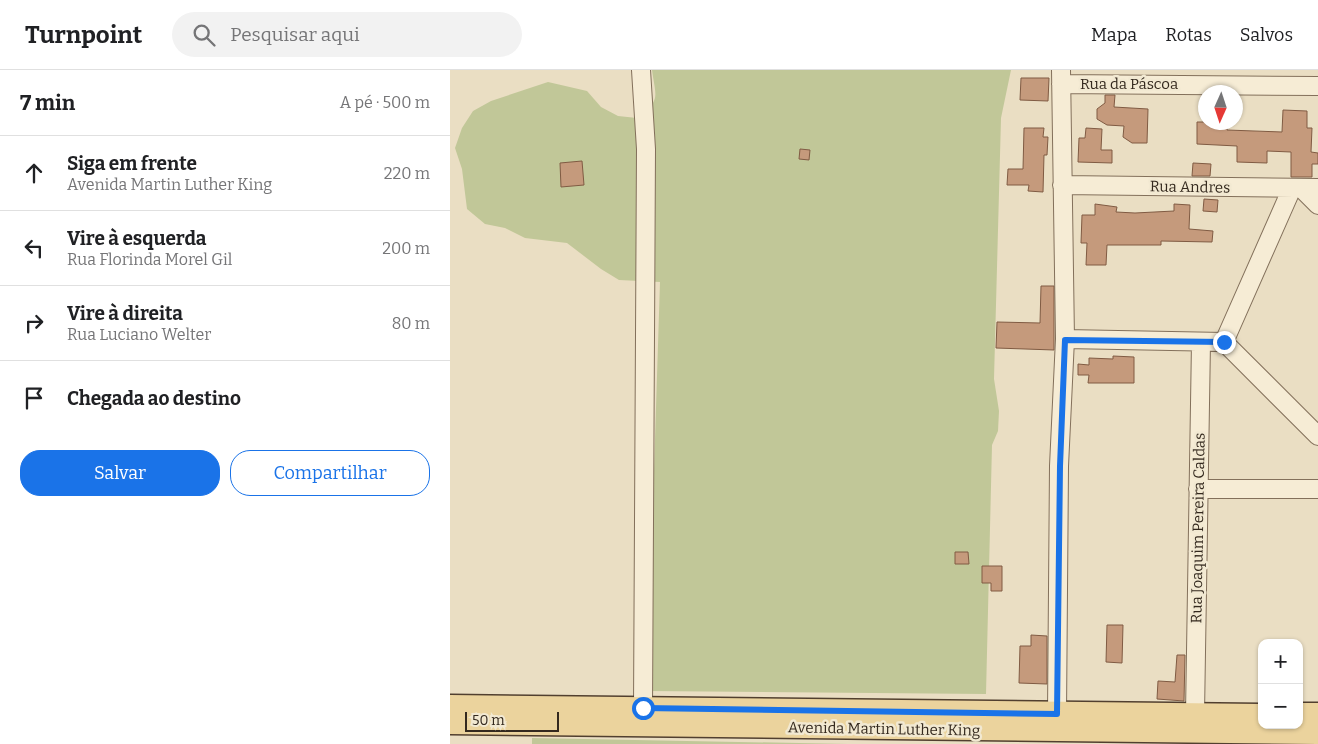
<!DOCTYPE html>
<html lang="pt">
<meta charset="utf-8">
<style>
body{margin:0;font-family:Bitter,serif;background:#f2f2f2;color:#202124}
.controls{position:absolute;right:15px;bottom:15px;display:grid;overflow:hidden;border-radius:10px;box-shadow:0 1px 4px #0004}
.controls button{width:45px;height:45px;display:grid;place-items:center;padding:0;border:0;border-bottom:1px solid #e0e0e0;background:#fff;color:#202124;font:25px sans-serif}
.compass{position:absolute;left:748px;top:15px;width:45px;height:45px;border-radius:50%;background:#fff;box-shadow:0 1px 4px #0004;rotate:183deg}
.scale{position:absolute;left:15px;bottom:12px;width:94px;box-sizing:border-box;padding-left:5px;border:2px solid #34291e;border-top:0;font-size:14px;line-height:18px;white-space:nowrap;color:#34291e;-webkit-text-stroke:4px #f2e9d2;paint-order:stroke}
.stop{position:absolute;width:15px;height:15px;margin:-11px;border:4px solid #1a73e8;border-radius:50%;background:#fff}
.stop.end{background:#1a73e8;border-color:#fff;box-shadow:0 1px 5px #0008}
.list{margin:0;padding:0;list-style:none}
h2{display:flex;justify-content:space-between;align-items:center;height:65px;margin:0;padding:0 20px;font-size:21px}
h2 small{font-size:16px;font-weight:400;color:#757577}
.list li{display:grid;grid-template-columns:32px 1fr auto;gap:15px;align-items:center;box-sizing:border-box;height:75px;padding:0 20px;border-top:1px solid #e0e0e0}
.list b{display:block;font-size:19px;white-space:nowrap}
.list p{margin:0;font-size:16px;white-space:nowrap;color:#757577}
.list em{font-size:16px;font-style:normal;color:#757577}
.actions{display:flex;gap:10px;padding:15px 20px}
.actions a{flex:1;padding:11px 0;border:1px solid #1a73e8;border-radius:20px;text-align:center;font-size:18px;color:#1a73e8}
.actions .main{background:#1a73e8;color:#fff}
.icon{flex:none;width:28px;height:28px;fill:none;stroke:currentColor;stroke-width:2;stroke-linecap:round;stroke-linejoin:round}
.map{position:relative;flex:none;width:868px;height:674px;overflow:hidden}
header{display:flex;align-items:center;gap:30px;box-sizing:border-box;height:70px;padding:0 25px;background:#fff;border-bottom:1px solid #e0e0e0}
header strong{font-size:24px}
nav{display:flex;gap:28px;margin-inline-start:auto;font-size:18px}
.search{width:350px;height:45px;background:#f2f2f2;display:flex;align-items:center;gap:12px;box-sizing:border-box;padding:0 18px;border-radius:28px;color:#757577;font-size:19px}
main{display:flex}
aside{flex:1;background:#fff}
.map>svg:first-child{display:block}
</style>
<header>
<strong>Turnpoint</strong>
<div class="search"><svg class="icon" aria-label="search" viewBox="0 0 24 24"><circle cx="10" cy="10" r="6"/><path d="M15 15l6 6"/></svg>Pesquisar aqui</div>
<nav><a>Mapa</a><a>Rotas</a><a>Salvos</a></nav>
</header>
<main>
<aside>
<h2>7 min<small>A pé · 500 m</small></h2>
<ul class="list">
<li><svg class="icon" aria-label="ahead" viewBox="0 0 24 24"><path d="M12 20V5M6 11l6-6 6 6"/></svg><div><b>Siga em frente</b><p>Avenida Martin Luther King</p></div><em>220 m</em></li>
<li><svg class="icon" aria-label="left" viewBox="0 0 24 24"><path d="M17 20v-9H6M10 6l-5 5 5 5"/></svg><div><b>Vire à esquerda</b><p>Rua Florinda Morel Gil</p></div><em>200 m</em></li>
<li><svg class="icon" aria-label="right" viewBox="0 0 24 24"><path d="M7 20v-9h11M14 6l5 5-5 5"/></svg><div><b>Vire à direita</b><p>Rua Luciano Welter</p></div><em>80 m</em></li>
<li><svg class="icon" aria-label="arrive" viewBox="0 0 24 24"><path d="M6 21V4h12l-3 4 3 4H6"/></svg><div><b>Chegada ao destino</b></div></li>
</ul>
<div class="actions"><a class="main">Salvar</a><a>Compartilhar</a></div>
</aside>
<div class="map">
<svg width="868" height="674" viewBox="0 0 868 674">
<rect width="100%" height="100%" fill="#eadec3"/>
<path fill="#c1c798" d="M 202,0 L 561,0 L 551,48 L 544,309 L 549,341 L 548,361 L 542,375 L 536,624 L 197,621 L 210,212 L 169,210 L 151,199 L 117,173 L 75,168 L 55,158 L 35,154 L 17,139 L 12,99 L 5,78 L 12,58 L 23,41 L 41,31 L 98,12 L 137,21 L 151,37 L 168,46 L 187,48 C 211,29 206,29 202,0 Z
M 82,668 L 398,674 L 82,674 Z"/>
<path fill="#c59a7c" stroke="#805b43" d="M 571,8 L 599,8 L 598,31 L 570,30 Z
M 655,25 L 665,25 L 664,37 L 698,39 L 697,73 L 682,73 L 673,67 L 674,56 L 657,55 L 647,49 L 647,39 L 655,33 Z
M 833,40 L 857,41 L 857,58 L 862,58 L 861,82 L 868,83 L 868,94 L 862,94 L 862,107 L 841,107 L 841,82 L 817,81 L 817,93 L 787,92 L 787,76 L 747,74 L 747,52 L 778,52 L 777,60 L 832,62 Z
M 574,58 L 594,58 L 593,67 L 598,67 L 597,85 L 594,85 L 593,122 L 578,121 L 579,115 L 557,115 L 558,99 L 573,99 Z
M 636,58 L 652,59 L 651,80 L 662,80 L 662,93 L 628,92 L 629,68 L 635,68 Z
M 350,79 L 360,80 L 359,90 L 349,89 Z
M 132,91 L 134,115 L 111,117 L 110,93 Z
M 743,93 L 761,94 L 760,106 L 742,106 Z
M 754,129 L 768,130 L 767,142 L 753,141 Z
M 645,134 L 667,137 L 666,142 L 685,143 L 724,141 L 724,134 L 740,135 L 739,159 L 763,161 L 762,172 L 711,171 L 711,175 L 657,175 L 656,195 L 636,195 L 637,173 L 631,173 L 632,145 L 645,145 Z
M 591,216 L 604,216 L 604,280 L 546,278 L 547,252 L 590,253 Z
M 663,286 L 684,287 L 684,313 L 638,313 L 639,305 L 628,305 L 628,294 L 639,295 L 639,288 L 663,289 Z
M 505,482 L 518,482 L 519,494 L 505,494 Z
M 532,496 L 552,496 L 552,521 L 541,521 L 541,513 L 532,513 Z
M 657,555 L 673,555 L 672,593 L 656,592 Z
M 581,565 L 597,566 L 597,614 L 569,613 L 570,576 L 581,576 Z
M 727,585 L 735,585 L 734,631 L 707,629 L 708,611 L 725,612 Z"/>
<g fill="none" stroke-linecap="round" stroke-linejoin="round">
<g stroke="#83705b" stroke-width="20">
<path id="minor" d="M 191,0 L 196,79 L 193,638
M 611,14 L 868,16
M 612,115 L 868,118
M 851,118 L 868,135
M 615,269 L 774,272 L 868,366
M 774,272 L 842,118
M 748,419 L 868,419
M 607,644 L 609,396 L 615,269 L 611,0
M 745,644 L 751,272"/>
</g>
<g stroke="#513f2f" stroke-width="25">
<path id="major" d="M 0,636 L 812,645
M 849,644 L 868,644
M 0,653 L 868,663"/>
</g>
<use href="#minor" stroke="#f6ecd5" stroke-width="18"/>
<use href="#major" stroke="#ebd39d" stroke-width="22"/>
</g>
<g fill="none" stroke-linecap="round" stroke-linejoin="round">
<path stroke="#1a73e8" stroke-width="6" d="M 193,638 L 607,644 L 610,396 L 615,270 L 774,272"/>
</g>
<g text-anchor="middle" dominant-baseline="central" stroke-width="5" stroke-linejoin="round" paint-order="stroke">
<g font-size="15" fill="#34291e" stroke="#f2e9d2">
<text x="679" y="14">Rua da Páscoa</text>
<text transform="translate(740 117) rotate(1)">Rua Andres</text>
<text transform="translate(748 458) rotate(-89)">Rua Joaquim Pereira Caldas</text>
<text transform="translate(434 659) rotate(1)">Avenida Martin Luther King</text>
</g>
</g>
</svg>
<div class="controls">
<button>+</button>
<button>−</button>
</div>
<svg class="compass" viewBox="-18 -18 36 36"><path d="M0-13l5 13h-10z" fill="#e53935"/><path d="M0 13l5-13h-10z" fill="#757577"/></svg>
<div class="scale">50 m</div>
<div class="stop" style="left:193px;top:638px"></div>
<div class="stop end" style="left:774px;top:272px"></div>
</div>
</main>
